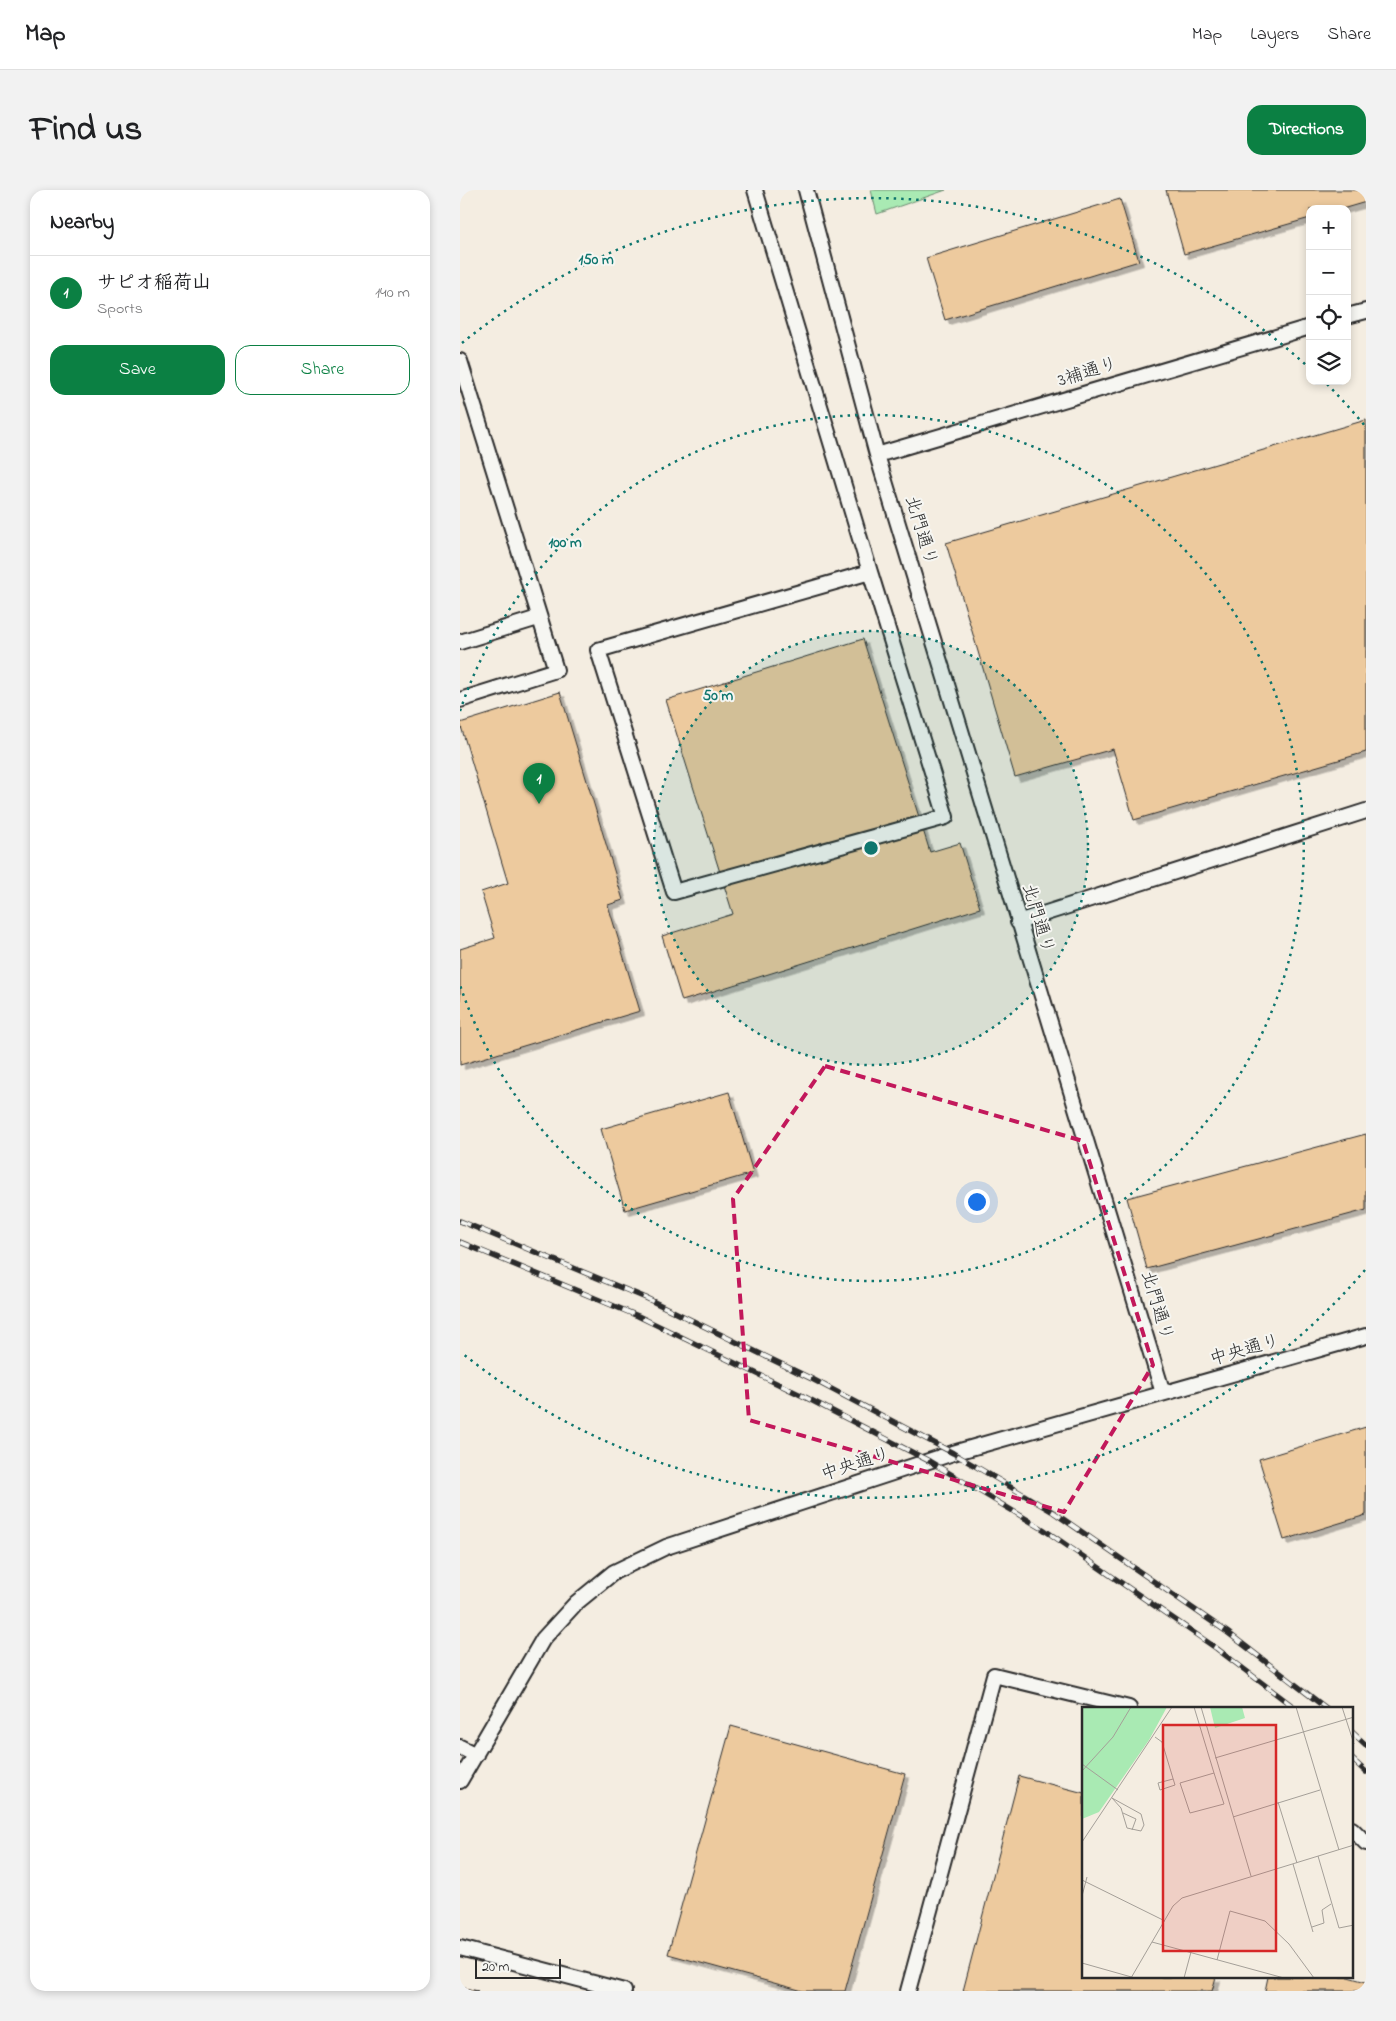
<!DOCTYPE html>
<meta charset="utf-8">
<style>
body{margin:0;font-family:"Indie Flower","Klee One",sans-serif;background:#f2f2f2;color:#202124}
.controls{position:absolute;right:15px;top:15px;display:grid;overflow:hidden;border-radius:10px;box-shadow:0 2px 8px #0003}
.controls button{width:45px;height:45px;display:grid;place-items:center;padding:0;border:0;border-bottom:1px solid #e0e0e0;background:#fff;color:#202124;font:25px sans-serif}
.scale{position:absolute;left:15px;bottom:12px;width:86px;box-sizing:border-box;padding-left:5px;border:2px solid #2b2b2b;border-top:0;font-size:14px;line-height:18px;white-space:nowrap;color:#2b2b2b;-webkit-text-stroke:4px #f6f6f2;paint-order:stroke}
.you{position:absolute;left:516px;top:1011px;width:18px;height:18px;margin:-12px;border:4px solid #fff;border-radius:50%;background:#1a73e8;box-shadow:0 0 0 8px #1a73e833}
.badge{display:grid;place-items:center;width:32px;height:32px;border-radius:50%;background:#0b8043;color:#fff;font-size:16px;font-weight:700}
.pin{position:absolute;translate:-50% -41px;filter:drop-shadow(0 1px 2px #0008)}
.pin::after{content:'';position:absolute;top:26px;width:18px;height:15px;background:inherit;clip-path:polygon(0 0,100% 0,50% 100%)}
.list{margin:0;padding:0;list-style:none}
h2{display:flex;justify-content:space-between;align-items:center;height:65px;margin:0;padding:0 20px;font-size:21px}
h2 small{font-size:16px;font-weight:400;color:#757577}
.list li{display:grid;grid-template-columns:32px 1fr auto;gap:15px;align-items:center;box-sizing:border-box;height:75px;padding:0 20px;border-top:1px solid #e0e0e0}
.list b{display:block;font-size:19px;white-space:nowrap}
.list p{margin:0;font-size:16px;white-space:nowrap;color:#757577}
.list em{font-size:16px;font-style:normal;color:#757577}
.actions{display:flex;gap:10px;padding:15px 20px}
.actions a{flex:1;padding:11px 0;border:1px solid #0b8043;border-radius:15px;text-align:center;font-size:18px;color:#0b8043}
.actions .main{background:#0b8043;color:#fff}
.icon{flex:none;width:28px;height:28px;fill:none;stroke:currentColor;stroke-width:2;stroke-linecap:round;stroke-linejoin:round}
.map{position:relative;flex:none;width:906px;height:1801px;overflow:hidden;border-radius:15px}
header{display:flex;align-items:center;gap:30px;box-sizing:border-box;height:70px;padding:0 25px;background:#fff;border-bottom:1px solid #e0e0e0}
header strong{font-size:24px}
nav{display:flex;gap:28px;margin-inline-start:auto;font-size:18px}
.intro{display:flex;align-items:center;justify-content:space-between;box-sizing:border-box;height:120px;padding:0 30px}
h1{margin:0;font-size:35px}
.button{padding:12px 22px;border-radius:15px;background:#0b8043;color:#fff;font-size:18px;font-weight:700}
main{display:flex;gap:30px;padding:0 30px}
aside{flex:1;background:#fff;border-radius:15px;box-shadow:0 2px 8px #0003}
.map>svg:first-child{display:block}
</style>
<header>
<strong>Map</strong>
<nav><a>Map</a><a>Layers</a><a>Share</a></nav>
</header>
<div class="intro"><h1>Find us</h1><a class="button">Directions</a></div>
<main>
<aside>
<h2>Nearby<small></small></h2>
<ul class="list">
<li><span class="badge">1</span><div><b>サピオ稲荷山</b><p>Sports</p></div><em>140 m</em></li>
</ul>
<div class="actions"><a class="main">Save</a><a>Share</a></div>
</aside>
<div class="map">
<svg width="906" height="1801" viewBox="0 0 906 1801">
<defs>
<filter id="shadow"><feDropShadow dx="4.5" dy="4.5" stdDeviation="0" flood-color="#0004"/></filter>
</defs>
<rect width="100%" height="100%" fill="#f4ede1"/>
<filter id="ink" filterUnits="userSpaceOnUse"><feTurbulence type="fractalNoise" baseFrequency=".02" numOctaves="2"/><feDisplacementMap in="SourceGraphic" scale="10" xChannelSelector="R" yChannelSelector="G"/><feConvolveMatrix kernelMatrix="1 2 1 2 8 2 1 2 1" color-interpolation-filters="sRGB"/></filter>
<g filter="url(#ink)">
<path fill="#a9eab3" stroke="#6a8a6f" d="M 411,0 L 486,0 L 417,24 Z"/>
<path fill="#edca9e" stroke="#2b2b2b" filter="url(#shadow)" d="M 706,0 L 906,0 L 906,12 L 882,19 L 850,19 L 850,28 L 724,64 Z
M 660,9 L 679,71 L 485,130 L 466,68 Z
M 906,230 L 906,562 L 674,630 L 653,559 L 555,587 L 486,353 Z
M 403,449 L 470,662 L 500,653 L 520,718 L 222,811 L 202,746 L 273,724 L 206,510 Z
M 100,502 L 163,710 L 148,715 L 180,821 L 0,875 L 0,759 L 35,748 L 21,702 L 48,693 L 0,533 Z
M 269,902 L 293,983 L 165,1020 L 141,939 Z
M 906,944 L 906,1020 L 687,1079 L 667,1008 Z
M 906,1237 L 906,1325 L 824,1350 L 799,1269 Z
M 271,1536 L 445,1584 L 385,1801 L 343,1801 L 208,1764 Z
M 559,1586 L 624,1603 L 624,1787 L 756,1787 L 752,1801 L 503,1801 Z
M 808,1787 L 888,1787 L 906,1792 L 906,1801 L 805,1801 Z
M 5,1798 L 18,1801 L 4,1801 Z"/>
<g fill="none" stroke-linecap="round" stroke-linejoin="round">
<g stroke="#2b2b2b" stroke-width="18">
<path id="service" d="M 295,0 L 410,382
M 346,0 L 417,265 L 703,1203
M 887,126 L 906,121
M 0,171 L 96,480 L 0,510
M 417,265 L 850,137
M 410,382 L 486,627 L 214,702 L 138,460 Z
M 0,452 L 78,428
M 558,732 L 906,621
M 0,1557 L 16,1565
M 0,1591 L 83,1449 L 116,1413 L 154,1382 L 206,1357 L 493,1263 L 906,1146
M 892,1639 L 906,1653
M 0,1758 L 164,1801
M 448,1801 L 534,1485 L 669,1518"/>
</g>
<use href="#service" stroke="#f6f6f2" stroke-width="14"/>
<g stroke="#2b2b2b" stroke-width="5.5">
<path id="rail" d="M 0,1031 L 186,1108 L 354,1190 L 493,1263 L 593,1322 L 767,1442 L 866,1518
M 0,1052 L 178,1126 L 345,1207 L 469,1271 L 583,1339 L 756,1458 L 835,1518
M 892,1542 L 906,1555
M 892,1569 L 906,1582"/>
</g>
<use href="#rail" stroke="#f6f6f2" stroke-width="4" stroke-dasharray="11" stroke-linecap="butt"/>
</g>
</g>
<path fill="none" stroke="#c2185b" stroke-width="4" stroke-dasharray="10 6" stroke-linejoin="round" d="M 365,876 L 623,951 L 693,1175 L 604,1322 L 289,1230 L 273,1009 Z"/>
<circle cx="411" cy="658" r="217" fill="#0f766e" fill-opacity=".12"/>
<g fill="none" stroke="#0f766e" stroke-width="2.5" stroke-dasharray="2.5 5">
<circle cx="411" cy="658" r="217"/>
<path d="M0 521A433 433 0 1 1 0 795"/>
<path d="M905 1080A650 650 0 0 1 2 1163M2 153A650 650 0 0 1 846 175M867 194A650 650 0 0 1 905 236"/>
</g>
<g text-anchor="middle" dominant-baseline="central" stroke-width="4" stroke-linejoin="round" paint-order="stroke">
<g font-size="18" fill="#2b2b2b" stroke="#f6f6f2">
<text transform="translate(628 183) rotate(-17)">3補通り</text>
<text transform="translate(460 341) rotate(73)">北門通り</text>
<text transform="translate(577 729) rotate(73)">北門通り</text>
<text transform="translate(696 1116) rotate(73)">北門通り</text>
<text transform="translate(785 1161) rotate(-16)">中央通り</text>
<text transform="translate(396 1275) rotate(-18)">中央通り</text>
</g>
</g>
<g transform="translate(622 1517)">
<rect width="271" height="271" fill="#f4ede1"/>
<path d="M 0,0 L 85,0 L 67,33 L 17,105 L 0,112 ZM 128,0 L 160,0 L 163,11 L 133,21 Z" fill="#a9eab3"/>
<path fill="none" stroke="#a49f98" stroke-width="1" d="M 112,0 L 132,66M 119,0 L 169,169M 214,0 L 257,143M 260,0 L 272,37M 73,30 L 80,35 L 93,78 L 78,83 L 76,76 L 91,72M 133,51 L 272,10M 0,57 L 36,83M 0,64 L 31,30 L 49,0M 132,66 L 142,97 L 108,106 L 98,76 ZM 30,91 L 59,107 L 62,118 L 59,124 L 45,121 L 39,101 ZM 196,95 L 215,156M 41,106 L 54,112 L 50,123M 151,110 L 238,83M 0,135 L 90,0M 236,149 L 257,221 L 272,218M 211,157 L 231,225M 0,173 L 83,214M 0,189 L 5,170M 230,220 L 242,216 L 240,203 L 249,197M 70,235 L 202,271M 135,253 L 148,204 L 183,214 L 207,237 L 232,271M 0,256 L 53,271M 49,271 L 91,199 L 100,191 L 272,138M 102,271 L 109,245"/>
<path fill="#d62828" fill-opacity="0.15" stroke="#d62828" stroke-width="2.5" d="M 81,18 L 194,18 L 194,244 L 81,244 Z"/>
<rect width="271" height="271" fill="none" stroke="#2b2b2b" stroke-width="2.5"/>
</g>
<circle cx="411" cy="658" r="8" fill="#0f766e" stroke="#f6f6f2" stroke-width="2.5"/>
<g font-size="15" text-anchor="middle" font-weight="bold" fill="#0f766e" stroke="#f6f6f2" stroke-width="4" stroke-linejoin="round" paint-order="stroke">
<text x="136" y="74">150 m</text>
<text x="105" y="357">100 m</text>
<text x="258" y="510">50 m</text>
</g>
</svg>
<div class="controls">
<button>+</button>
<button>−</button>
<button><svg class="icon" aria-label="locate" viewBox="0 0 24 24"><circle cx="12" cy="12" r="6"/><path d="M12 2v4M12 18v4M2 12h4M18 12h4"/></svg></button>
<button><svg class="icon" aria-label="layers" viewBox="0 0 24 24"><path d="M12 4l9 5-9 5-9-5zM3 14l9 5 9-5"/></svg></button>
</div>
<div class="scale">20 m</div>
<div class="you"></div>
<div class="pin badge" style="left:79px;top:614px">1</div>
</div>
</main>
